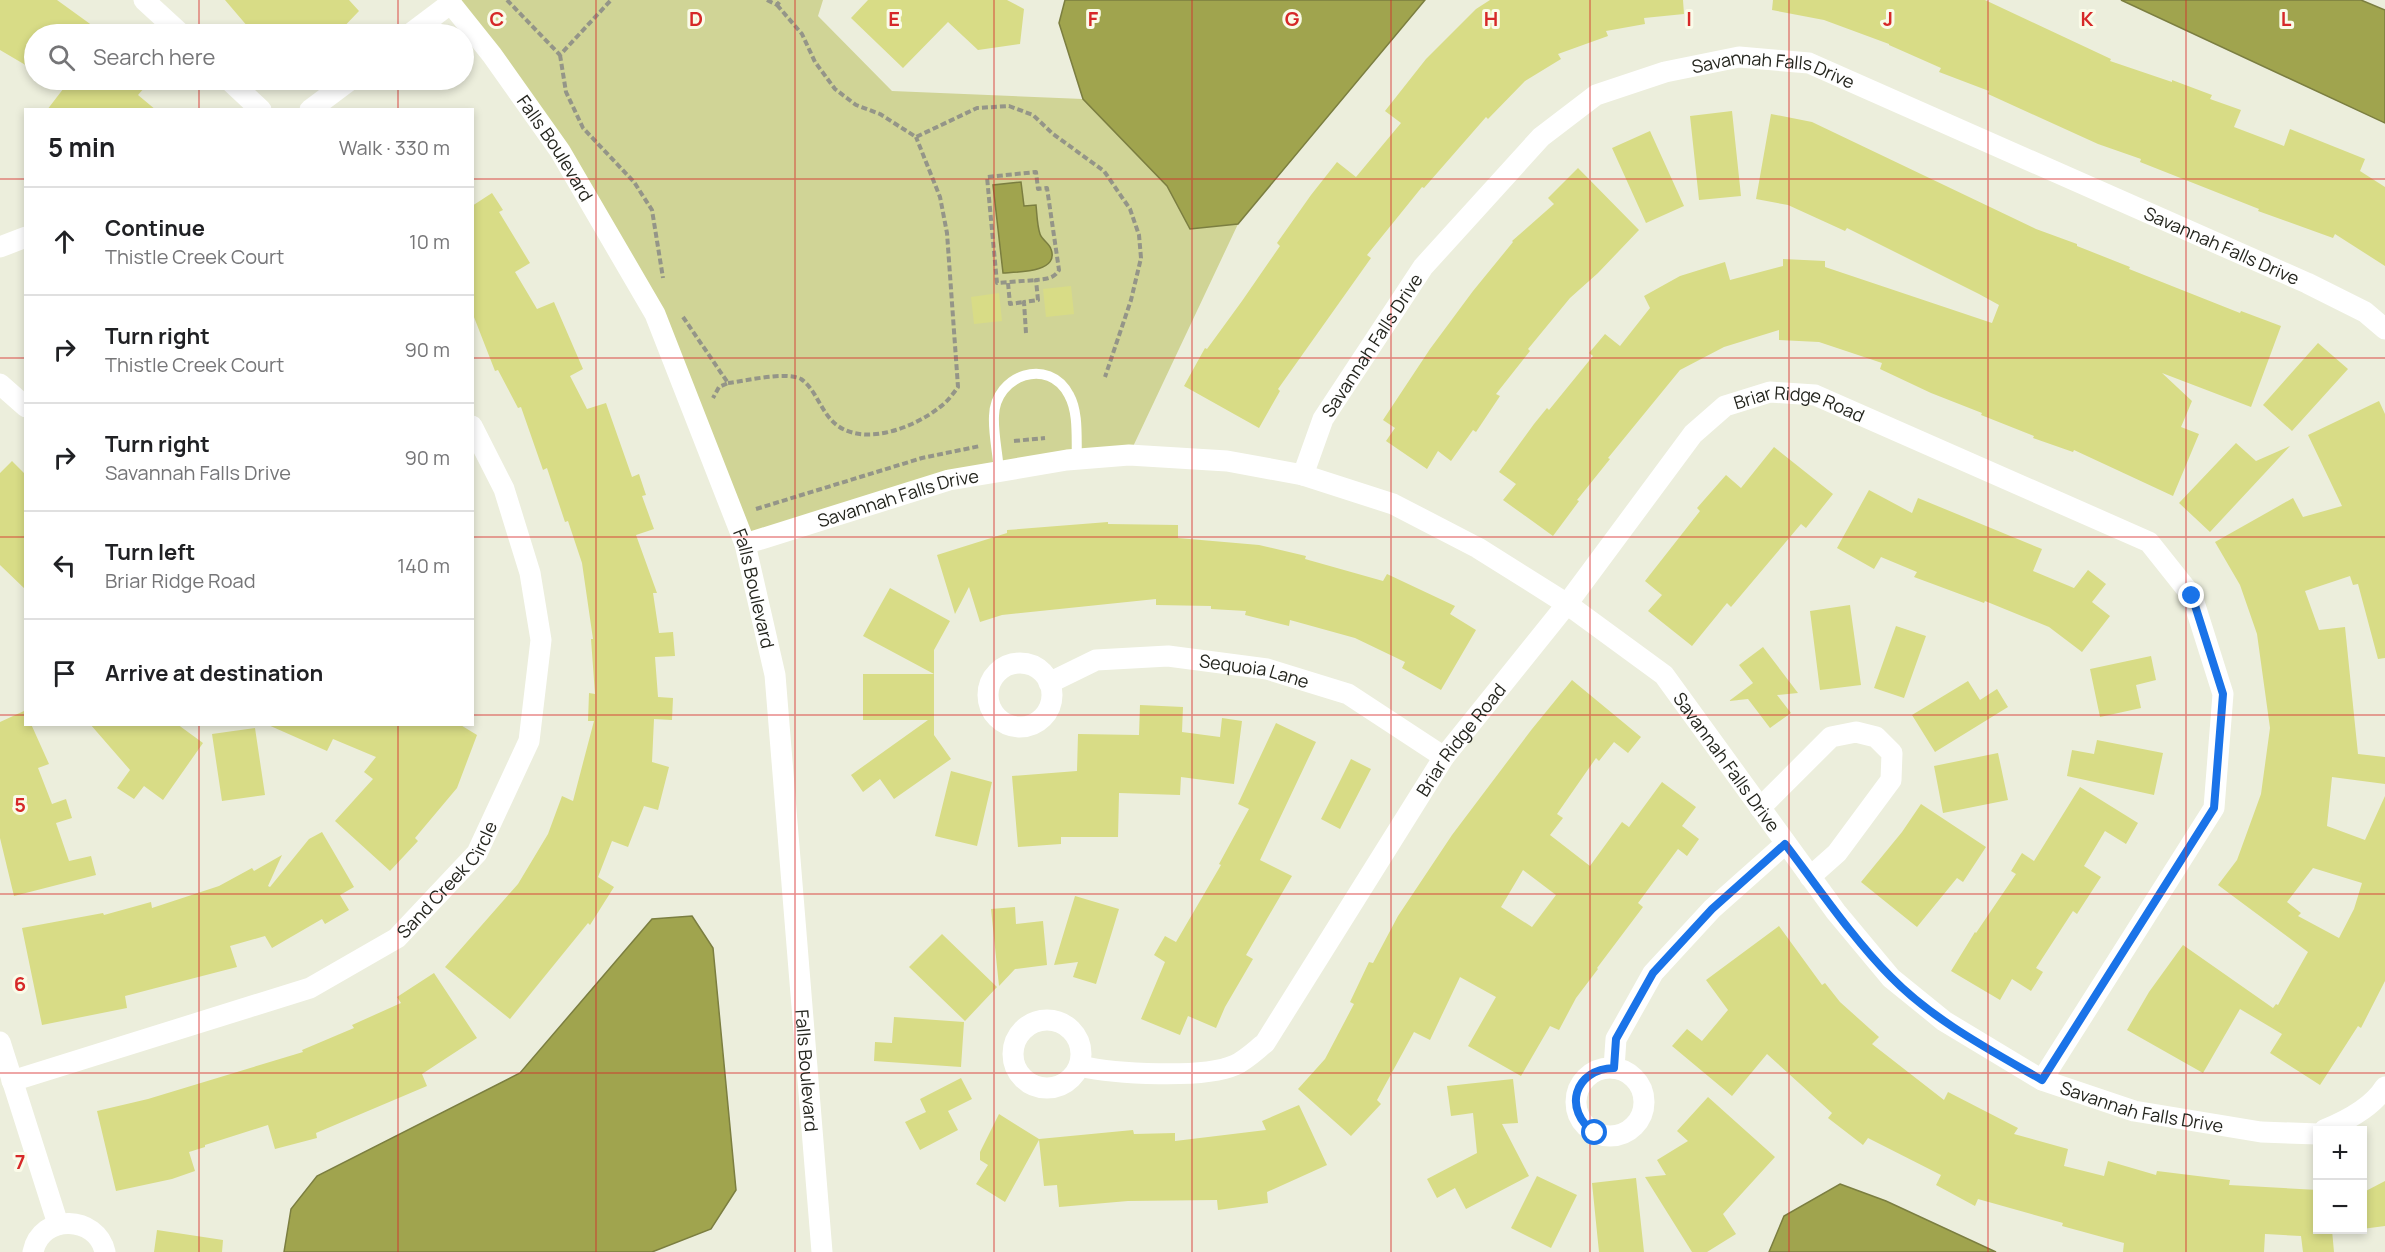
<!DOCTYPE html>
<meta charset="utf-8">
<style>
body{margin:0;font-family:Manrope,sans-serif;background:#f2f2f2;color:#202124}
.controls{position:absolute;right:18px;bottom:18px;display:grid;overflow:hidden;border-radius:0px;box-shadow:0 3px 9px #0003}
.controls button{width:54px;height:54px;display:grid;place-items:center;padding:0;border:0;border-bottom:2px solid #e0e0e0;background:#fff;color:#202124;font:30px sans-serif}
.stop{position:absolute;width:18px;height:18px;margin:-14px;border:4px solid #1a73e8;border-radius:50%;background:#fff}
.stop.end{background:#1a73e8;border-color:#fff;box-shadow:0 2px 6px #0008}
.list{margin:0;padding:0;list-style:none}
h2{display:flex;justify-content:space-between;align-items:center;height:78px;margin:0;padding:0 24px;font-size:26px}
h2 small{font-size:20px;font-weight:400;color:#757577}
.list li{display:grid;grid-template-columns:39px 1fr auto;gap:18px;align-items:center;box-sizing:border-box;height:108px;padding:0 24px;border-top:2px solid #e0e0e0}
.list b{display:block;font-size:22px;white-space:nowrap}
.list p{margin:0;font-size:20px;white-space:nowrap;color:#757577}
.list em{font-size:20px;font-style:normal;color:#757577}
.icon{flex:none;width:33px;height:33px;fill:none;stroke:currentColor;stroke-width:2;stroke-linecap:round;stroke-linejoin:round}
.map{position:relative;flex:none;width:2385px;height:1252px;overflow:hidden}
.search{position:absolute;background:#fff;box-shadow:0 3px 9px #0003;left:24px;top:24px;width:450px;height:66px;display:flex;align-items:center;gap:15px;box-sizing:border-box;padding:0 21px;border-radius:33px;color:#757577;font-size:22px}
.panel{position:absolute;background:#fff;box-shadow:0 3px 9px #0003;left:24px;top:108px;width:450px;height:618px;border-radius:0px}
.map>svg:first-child{display:block}
</style>
<div class="map">
<svg width="2385" height="1252" viewBox="0 0 2385 1252">
<rect width="100%" height="100%" fill="#eceedc"/>
<path fill="#d0d496" d="M 450,0 L 823,0 L 818,16 L 892,91 L 1083,99 L 1167,186 L 1190,228 L 1238,224 L 1129,455 L 949,480 L 745,544 L 655,314 Z"/>
<path fill="#a0a44e" stroke="#7b7e40" stroke-width="1.5" d="M 1065,0 L 1425,0 L 1238,224 L 1190,229 L 1167,186 L 1083,99 L 1059,23 Z
M 2121,0 L 2361,0 L 2385,10 L 2385,123 Z
M 1021,182 L 1024,206 L 1036,205 C 1037,214 1037,225 1040,234 C 1042,240 1049,243 1051,249 C 1060,273 1016,272 1003,273 L 993,185 Z
M 692,916 L 713,948 L 736,1190 L 711,1229 L 652,1252 L 284,1252 L 291,1209 L 317,1176 L 520,1073 L 652,919 Z
M 1840,1184 L 1886,1201 L 1996,1252 L 1769,1252 L 1784,1216 Z"/>
<path fill="#d8dc86" fill-rule="evenodd" d="M 0,0 L 57,0 L 104,34 L 34,34 L 34,70 L 0,50 Z
M 225,0 L 349,0 L 359,11 L 337,34 L 254,34 Z
M 868,0 L 1007,0 L 1024,9 L 1020,44 L 978,50 L 948,22 L 903,68 L 851,18 Z
M 1490,0 L 1683,0 L 1684,14 L 1644,18 L 1645,24 L 1606,31 L 1608,36 L 1558,54 L 1561,59 L 1525,81 L 1488,119 L 1486,117 L 1424,188 L 1422,187 L 1367,255 L 1371,258 L 1278,389 L 1280,391 L 1259,428 L 1184,386 L 1205,348 L 1207,349 L 1242,301 L 1280,246 L 1277,243 L 1311,195 L 1337,162 L 1356,177 L 1401,123 L 1385,111 L 1426,59 L 1476,9 Z
M 1773,0 L 1985,0 L 2111,59 L 2110,61 L 2172,82 L 2172,80 L 2212,95 L 2210,99 L 2241,110 L 2234,127 L 2284,146 L 2290,129 L 2365,159 L 2360,171 L 2385,187 L 2385,266 L 2335,234 L 2333,238 L 2258,211 L 2259,209 L 2140,162 L 2141,159 L 2098,144 L 1988,94 L 1989,91 L 1939,72 L 1941,68 L 1889,45 L 1889,44 L 1824,20 L 1772,10 Z
M 70,80 L 151,80 L 138,95 L 156,110 L 47,110 Z
M 1732,111 L 1741,196 L 1699,200 L 1690,116 Z
M 1771,114 L 1812,122 L 2036,229 L 2077,244 L 2077,246 L 2130,267 L 2129,269 L 2240,313 L 2241,311 L 2281,326 L 2251,407 L 2162,373 L 2192,401 L 2181,427 L 2199,434 L 2173,496 L 2074,450 L 2073,452 L 2033,438 L 2034,436 L 1981,415 L 1982,413 L 1931,393 L 1880,369 L 1882,363 L 1819,342 L 1779,340 L 1779,330 L 1724,347 L 1680,370 L 1608,458 L 1610,459 L 1577,500 L 1579,501 L 1553,536 L 1503,500 L 1516,484 L 1499,472 L 1534,424 L 1547,408 L 1549,410 L 1593,356 L 1589,353 L 1605,334 L 1620,346 L 1650,308 L 1644,296 L 1680,276 L 1725,262 L 1730,280 L 1783,266 L 1783,259 L 1825,261 L 1825,267 L 1992,323 L 1999,305 L 1979,294 L 1847,228 L 1845,231 L 1788,205 L 1756,199 Z
M 1650,131 L 1684,206 L 1646,223 L 1612,148 Z
M 1578,168 L 1639,230 L 1598,273 L 1570,298 L 1528,349 L 1530,351 L 1496,394 L 1500,396 L 1476,432 L 1473,430 L 1451,461 L 1438,451 L 1427,469 L 1386,441 L 1395,428 L 1383,420 L 1430,349 L 1473,291 L 1513,242 L 1512,241 L 1554,204 L 1548,198 Z
M 492,193 L 503,210 L 499,212 L 530,263 L 515,272 L 537,309 L 554,302 L 583,369 L 570,376 L 587,409 L 606,403 L 632,477 L 639,474 L 646,495 L 642,496 L 654,529 L 636,535 L 657,593 L 653,593 L 659,633 L 673,632 L 675,656 L 655,657 L 658,697 L 673,698 L 672,720 L 654,719 L 652,762 L 669,767 L 658,810 L 644,806 L 628,847 L 612,841 L 598,877 L 614,887 L 590,925 L 588,923 L 510,1019 L 445,967 L 518,884 L 548,834 L 562,796 L 573,801 L 594,721 L 588,721 L 589,693 L 595,694 L 591,639 L 593,639 L 582,563 L 568,521 L 565,522 L 547,468 L 543,470 L 521,407 L 518,408 L 498,370 L 495,371 L 472,312 L 472,206 Z
M 1071,286 L 1074,314 L 1046,317 L 1043,289 Z
M 999,293 L 1002,321 L 974,324 L 971,297 Z
M 2318,343 L 2348,369 L 2292,431 L 2263,405 Z
M 2379,401 L 2385,414 L 2385,658 L 2378,659 L 2358,584 L 2353,585 L 2350,576 L 2305,591 L 2319,630 L 2345,627 L 2358,754 L 2385,757 L 2385,784 L 2332,777 L 2327,826 L 2365,840 L 2385,796 L 2385,981 L 2361,1028 L 2358,1026 L 2320,1085 L 2270,1053 L 2282,1034 L 2240,1009 L 2203,1073 L 2127,1030 L 2149,992 L 2183,945 L 2273,1008 L 2276,1004 L 2278,1005 L 2308,952 L 2218,885 L 2237,860 L 2261,794 L 2270,728 L 2257,634 L 2240,585 L 2215,542 L 2293,498 L 2303,517 L 2342,506 L 2308,435 ZM 2313,868 L 2362,883 L 2354,909 L 2339,938 L 2298,916 L 2301,913 L 2287,902 Z
M 2236,443 L 2256,461 L 2290,446 L 2210,532 L 2179,503 Z
M 1774,447 L 1833,494 L 1806,528 L 1801,524 L 1731,607 L 1727,603 L 1692,646 L 1648,611 L 1662,595 L 1645,581 L 1700,511 L 1697,508 L 1726,475 L 1741,488 Z
M 12,461 L 26,475 L 26,590 L 0,565 L 0,473 Z
M 1869,490 L 1912,513 L 1918,498 L 2042,549 L 2033,571 L 2074,588 L 2088,570 L 2106,584 L 2092,602 L 2110,616 L 2082,652 L 2049,627 L 1985,601 L 1984,603 L 1914,577 L 1917,572 L 1881,557 L 1874,569 L 1837,548 Z
M 1108,522 L 1108,524 L 1178,525 L 1178,538 L 1259,545 L 1306,556 L 1305,559 L 1383,581 L 1387,574 L 1455,606 L 1450,614 L 1476,630 L 1441,690 L 1402,668 L 1405,662 L 1355,638 L 1290,620 L 1289,626 L 1245,615 L 1246,611 L 1211,609 L 1211,606 L 1156,605 L 1156,599 L 1002,615 L 980,622 L 969,587 L 955,614 L 937,555 L 1007,533 L 1007,530 Z
M 890,588 L 950,621 L 934,650 L 934,735 L 951,759 L 894,799 L 880,779 L 863,792 L 851,775 L 928,720 L 863,720 L 863,674 L 934,674 L 863,636 Z
M 1850,605 L 1861,685 L 1820,690 L 1810,611 Z
M 1896,626 L 1926,636 L 1904,698 L 1874,688 Z
M 1763,647 L 1798,693 L 1777,695 L 1791,713 L 1770,728 L 1748,699 L 1729,701 L 1753,683 L 1739,665 Z
M 2151,656 L 2156,680 L 2136,685 L 2141,708 L 2100,717 L 2090,669 Z
M 1572,680 L 1641,737 L 1628,753 L 1614,742 L 1599,761 L 1596,758 L 1557,814 L 1563,818 L 1550,835 L 1590,866 L 1622,822 L 1629,827 L 1662,782 L 1696,807 L 1682,826 L 1699,839 L 1687,856 L 1678,849 L 1638,903 L 1643,907 L 1597,968 L 1598,969 L 1576,998 L 1559,1030 L 1550,1026 L 1521,1076 L 1468,1046 L 1496,997 L 1460,977 L 1430,1040 L 1414,1032 L 1377,1100 L 1381,1104 L 1351,1136 L 1298,1089 L 1325,1059 L 1354,1004 L 1350,1002 L 1369,962 L 1373,963 L 1398,916 L 1452,835 L 1532,729 ZM 1523,870 L 1556,895 L 1532,927 L 1501,907 Z
M 1968,681 L 1980,700 L 1997,689 L 2008,707 L 1935,752 L 1912,715 Z
M 1140,705 L 1183,707 L 1182,732 L 1220,737 L 1222,718 L 1242,721 L 1234,784 L 1181,777 L 1180,795 L 1119,793 L 1118,837 L 1061,837 L 1061,844 L 1018,847 L 1012,776 L 1077,771 L 1078,734 L 1139,735 Z
M 24,711 L 26,724 L 31,724 L 49,764 L 38,768 L 52,804 L 66,799 L 72,818 L 56,823 L 69,861 L 91,856 L 96,875 L 14,896 L 0,838 L 0,722 Z
M 1276,723 L 1316,742 L 1260,860 L 1292,876 L 1246,955 L 1253,959 L 1225,1007 L 1216,1028 L 1188,1016 L 1180,1035 L 1141,1019 L 1165,962 L 1154,955 L 1165,936 L 1176,942 L 1221,865 L 1219,864 L 1249,809 L 1238,804 Z
M 90,724 L 177,724 L 203,743 L 163,800 L 144,786 L 134,799 L 117,788 L 130,770 Z
M 266,724 L 459,724 L 477,735 L 457,788 L 415,838 L 418,841 L 390,871 L 335,821 L 373,779 L 364,772 L 376,757 L 333,739 L 327,751 Z
M 255,728 L 265,795 L 222,801 L 212,734 Z
M 2097,740 L 2163,753 L 2154,795 L 2067,776 L 2072,750 L 2094,754 Z
M 1998,753 L 2008,800 L 1943,813 L 1934,766 Z
M 1351,759 L 1371,769 L 1340,829 L 1321,819 Z
M 951,771 L 992,782 L 977,846 L 935,836 Z
M 2080,787 L 2138,823 L 2126,844 L 2105,831 L 2084,866 L 2101,877 L 2077,914 L 2073,911 L 2036,968 L 2043,972 L 2031,991 L 2012,979 L 2000,1000 L 1951,971 L 1975,932 L 1976,933 L 2016,874 L 2011,871 L 2022,853 L 2034,861 Z
M 1921,804 L 1986,847 L 1963,882 L 1957,878 L 1917,927 L 1861,882 L 1902,832 Z
M 322,832 L 354,887 L 340,895 L 349,910 L 325,924 L 322,919 L 272,948 L 265,936 L 230,946 L 237,967 L 125,996 L 127,1008 L 42,1025 L 22,928 L 103,913 L 104,915 L 151,902 L 152,908 L 219,886 L 252,868 L 254,871 L 282,855 L 268,886 L 270,887 L 309,839 Z
M 1075,896 L 1119,909 L 1096,984 L 1073,977 L 1078,962 L 1054,965 Z
M 1015,907 L 1016,924 L 1043,921 L 1047,965 L 1015,969 L 999,986 L 991,909 Z
M 1779,926 L 1822,985 L 1825,983 L 1840,1002 L 1879,1037 L 1872,1044 L 1944,1100 L 1948,1092 L 2018,1128 L 2014,1134 L 2068,1149 L 2064,1166 L 2104,1176 L 2108,1161 L 2156,1175 L 2157,1171 L 2230,1180 L 2229,1185 L 2318,1190 L 2318,1230 L 2332,1230 L 2334,1252 L 2303,1252 L 2301,1236 L 2265,1234 L 2264,1252 L 2123,1252 L 2124,1243 L 2062,1226 L 2063,1223 L 1978,1199 L 1975,1206 L 1936,1185 L 1941,1175 L 1868,1138 L 1863,1145 L 1828,1118 L 1832,1113 L 1767,1054 L 1732,1096 L 1672,1046 L 1687,1029 L 1702,1041 L 1728,1010 L 1706,980 Z
M 942,934 L 997,987 L 965,1021 L 909,967 Z
M 434,973 L 477,1038 L 422,1074 L 427,1086 L 316,1133 L 317,1138 L 275,1149 L 268,1125 L 205,1145 L 205,1147 L 189,1152 L 195,1171 L 172,1179 L 116,1191 L 97,1111 L 148,1099 L 303,1052 L 302,1050 L 354,1028 L 352,1025 L 401,1003 L 397,997 Z
M 894,1017 L 964,1022 L 961,1067 L 874,1061 L 875,1042 L 892,1043 Z
M 961,1078 L 972,1099 L 948,1111 L 958,1130 L 920,1150 L 905,1122 L 926,1112 L 920,1099 Z
M 1513,1079 L 1518,1123 L 1502,1124 L 1529,1176 L 1466,1209 L 1455,1188 L 1437,1198 L 1427,1179 L 1477,1153 L 1473,1113 L 1451,1116 L 1447,1086 Z
M 1708,1097 L 1775,1157 L 1723,1214 L 1736,1234 L 1707,1252 L 1692,1252 L 1645,1177 L 1666,1175 L 1657,1160 L 1688,1141 L 1677,1131 Z
M 1299,1105 L 1327,1165 L 1267,1192 L 1268,1203 L 1218,1210 L 1217,1200 L 1128,1201 L 1059,1207 L 1057,1185 L 1044,1186 L 1039,1140 L 1005,1202 L 976,1184 L 988,1165 L 980,1160 L 980,1152 L 999,1114 L 1039,1139 L 1133,1130 L 1134,1134 L 1175,1133 L 1175,1141 L 1266,1130 L 1262,1121 Z
M 1537,1176 L 1577,1195 L 1551,1248 L 1511,1228 Z
M 1636,1178 L 1644,1252 L 1599,1252 L 1592,1183 Z
M 2385,1181 L 2385,1226 L 2362,1229 L 2362,1193 Z
M 157,1230 L 223,1240 L 222,1252 L 154,1252 Z"/>
<g fill="none" stroke-linecap="round" stroke-linejoin="round">
<path stroke="#949588" stroke-width="4" stroke-dasharray="6 3" stroke-linecap="butt" d="M 507,0 L 560,55 L 611,0
M 767,0 L 777,5 L 781,0
M 777,5 L 802,34 L 815,62 L 835,89 L 856,105 L 880,114 L 916,137 L 977,108 L 1009,106 L 1033,115 L 1053,134 L 1104,171 L 1130,209 L 1139,235 L 1141,258 L 1131,300 L 1105,377
M 560,55 L 566,92 L 583,128 L 634,182 L 652,210 L 663,278
M 1008,283 L 1010,304 L 1024,302
M 683,317 L 728,383 L 719,387 L 713,398
M 1026,333 L 1024,302 L 1038,300 L 1036,280 C 1045,279 1054,279 1059,270 L 1047,188 L 1038,189 L 1036,172 L 987,177 L 997,283 L 1036,280
M 728,383 C 745,381 786,371 801,379 C 817,390 821,414 838,426 C 867,446 915,427 940,407 C 947,402 953,394 958,387 L 947,233 L 940,197 L 916,137
M 1014,441 L 1045,438
M 756,509 L 922,458 L 980,446"/>
<path stroke="#fff" stroke-width="10" d="M 999,472 C 998,454 993,434 994,416 C 995,375 1049,356 1069,395 C 1079,413 1076,439 1077,459"/>
<g stroke="#fff" stroke-width="21">
<path d="M 144,0 L 181,34"/>
<path id="s1" d="M 448,0 L 492,55 L 560,151 L 655,314 L 745,544 L 775,675 L 822,1252"/>
<path d="M 410,34 L 451,3"/>
<path d="M 229,80 L 261,110"/>
<path d="M 310,110 L 350,80"/>
<path d="M 0,247 L 26,237"/>
<path d="M 0,384 L 26,407"/>
<path id="s2" d="M 1303,475 L 1323,419 L 1423,267 L 1541,137 L 1596,95 L 1665,72 L 1739,57 L 1809,63 L 2307,283 L 2365,312 L 2385,329"/>
<path id="s3" d="M 745,544 L 949,480 L 1067,460 L 1129,455 L 1227,461 L 1303,475 L 1393,504 L 1478,548 L 1567,604 L 1664,675 L 1836,912 L 1891,978 L 1944,1021 L 2042,1080 L 2134,1111 L 2261,1132 L 2318,1134"/>
<circle cx="1020" cy="695" r="32"/>
<path id="s4" d="M 1049,683 L 1096,660 L 1168,656 L 1267,669 L 1348,694 L 1444,757"/>
<path d="M 1760,808 L 1831,737 L 1856,732 L 1876,737 L 1892,753 L 1891,780 L 1837,853 L 1810,877"/>
<circle cx="1047" cy="1054" r="34"/>
<path d="M 0,1042 L 58,1224"/>
<path id="s5" d="M 1080,1066 C 1114,1074 1204,1079 1235,1065 C 1246,1060 1256,1050 1265,1043 L 1444,757 L 1567,604 L 1693,434 L 1725,406 L 1770,392 L 1815,395 L 2149,542 L 2192,596 L 2223,694 L 2214,808 L 2042,1080"/>
<path d="M 1614,1068 L 1616,1039 L 1653,973 L 1712,909 L 1785,844"/>
<circle cx="1610" cy="1102" r="34"/>
<path id="s6" d="M 12,1081 L 310,988 L 397,938 L 477,853 L 529,741 L 541,640 L 530,573 L 504,489 L 472,426"/>
<path d="M 2324,1130 C 2346,1121 2372,1108 2385,1087"/>
<path d="M 33,1252 C 41,1213 97,1215 105,1252"/>
</g>
</g>
<g fill="none" stroke-linecap="round" stroke-linejoin="round">
<path stroke="#1a73e8" stroke-width="8" d="M 1595,1133 C 1562,1110 1574,1069 1614,1068 L 1616,1039 L 1653,973 L 1712,909 L 1785,844 C 1818,887 1853,939 1891,977 C 1933,1020 1990,1050 2042,1080 L 2214,808 L 2223,694 L 2192,596"/>
</g>
<path fill="none" stroke="#d62828" stroke-width="1.5" stroke-opacity="0.55" d="M 199,0 L 199,34M 398,0 L 398,34M 596,0 L 596,1252M 795,0 L 795,1252M 994,0 L 994,1252M 1192,0 L 1192,1252M 1391,0 L 1391,1252M 1590,0 L 1590,1252M 1789,0 L 1789,1252M 1988,0 L 1988,1252M 2186,0 L 2186,1252M 199,80 L 199,110M 398,80 L 398,110M 0,179 L 26,179M 472,179 L 2385,179M 0,358 L 26,358M 472,358 L 2385,358M 0,537 L 26,537M 472,537 L 2385,537M 0,715 L 26,715M 472,715 L 2385,715M 199,724 L 199,1252M 398,724 L 398,1252M 0,894 L 2385,894M 0,1073 L 2385,1073"/>
<g text-anchor="middle" dominant-baseline="central" stroke-width="6" stroke-linejoin="round" paint-order="stroke">
<g font-size="18" fill="#25261f" stroke="#fafbe9">
<text stroke="none"><textPath href="#s2" startOffset="670">Savannah Falls Drive</textPath></text>
<text stroke="none"><textPath href="#s1" startOffset="183">Falls Boulevard</textPath></text>
<text stroke="none"><textPath href="#s2" startOffset="1156">Savannah Falls Drive</textPath></text>
<text stroke="none"><textPath href="#s2" startOffset="148">Savannah Falls Drive</textPath></text>
<text stroke="none"><textPath href="#s5" startOffset="1059">Briar Ridge Road</textPath></text>
<text stroke="none"><textPath href="#s3" startOffset="160">Savannah Falls Drive</textPath></text>
<text stroke="none"><textPath href="#s1" startOffset="669">Falls Boulevard</textPath></text>
<text stroke="none"><textPath href="#s4" startOffset="212">Sequoia Lane</textPath></text>
<text stroke="none"><textPath href="#s5" startOffset="555">Briar Ridge Road</textPath></text>
<text stroke="none"><textPath href="#s3" startOffset="1094">Savannah Falls Drive</textPath></text>
<text stroke="none"><textPath href="#s6" startOffset="490">Sand Creek Circle</textPath></text>
<text stroke="none"><textPath href="#s1" startOffset="1155">Falls Boulevard</textPath></text>
<text stroke="none"><textPath href="#s3" startOffset="1652">Savannah Falls Drive</textPath></text>
</g>
</g>
<g font-size="20" text-anchor="middle" font-weight="bold" fill="#d62828" stroke="#fafbe9" stroke-width="6" stroke-linejoin="round" paint-order="stroke">
<text x="497" y="26">C</text>
<text x="696" y="26">D</text>
<text x="894" y="26">E</text>
<text x="1093" y="26">F</text>
<text x="1292" y="26">G</text>
<text x="1491" y="26">H</text>
<text x="1689" y="26">I</text>
<text x="1888" y="26">J</text>
<text x="2087" y="26">K</text>
<text x="2286" y="26">L</text>
<text x="20" y="812">5</text>
<text x="20" y="991">6</text>
<text x="20" y="1169">7</text>
</g>
</svg>
<div class="controls">
<button>+</button>
<button>−</button>
</div>
<div class="stop" style="left:1595px;top:1133px"></div>
<div class="stop end" style="left:2192px;top:596px"></div>
<div class="search"><svg class="icon" aria-label="search" viewBox="0 0 24 24"><circle cx="10" cy="10" r="6"/><path d="M15 15l6 6"/></svg>Search here</div>
<section class="panel">
<h2>5 min<small>Walk · 330 m</small></h2>
<ul class="list">
<li><svg class="icon" aria-label="ahead" viewBox="0 0 24 24"><path d="M12 20V5M6 11l6-6 6 6"/></svg><div><b>Continue</b><p>Thistle Creek Court</p></div><em>10 m</em></li>
<li><svg class="icon" aria-label="right" viewBox="0 0 24 24"><path d="M7 20v-9h11M14 6l5 5-5 5"/></svg><div><b>Turn right</b><p>Thistle Creek Court</p></div><em>90 m</em></li>
<li><svg class="icon" aria-label="right" viewBox="0 0 24 24"><path d="M7 20v-9h11M14 6l5 5-5 5"/></svg><div><b>Turn right</b><p>Savannah Falls Drive</p></div><em>90 m</em></li>
<li><svg class="icon" aria-label="left" viewBox="0 0 24 24"><path d="M17 20v-9H6M10 6l-5 5 5 5"/></svg><div><b>Turn left</b><p>Briar Ridge Road</p></div><em>140 m</em></li>
<li><svg class="icon" aria-label="arrive" viewBox="0 0 24 24"><path d="M6 21V4h12l-3 4 3 4H6"/></svg><div><b>Arrive at destination</b></div></li>
</ul>
</section>
</div>
